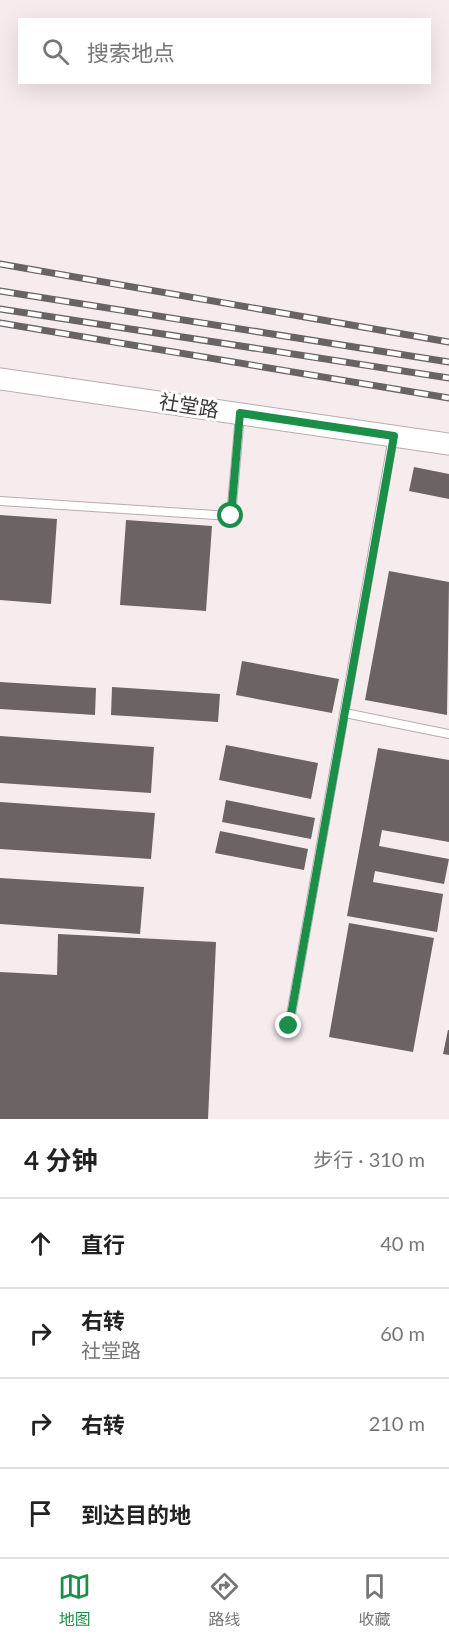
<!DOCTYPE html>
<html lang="zh">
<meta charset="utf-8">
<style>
:root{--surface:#fff;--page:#f2f2f2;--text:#222;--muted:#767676;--line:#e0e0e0;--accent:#1b8f4a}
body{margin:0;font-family:Lato,"Noto Sans SC",sans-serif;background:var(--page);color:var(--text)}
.stop{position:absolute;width:18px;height:18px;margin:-14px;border:4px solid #1b8f4a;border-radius:50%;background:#fff}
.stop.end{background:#1b8f4a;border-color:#fff;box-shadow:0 2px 6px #0008}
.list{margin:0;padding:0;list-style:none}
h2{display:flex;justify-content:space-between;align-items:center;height:78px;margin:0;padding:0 24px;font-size:26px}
h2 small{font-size:20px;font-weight:400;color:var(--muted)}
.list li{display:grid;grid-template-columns:39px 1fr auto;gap:18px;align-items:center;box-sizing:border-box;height:90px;padding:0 24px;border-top:2px solid var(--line)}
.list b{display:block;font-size:22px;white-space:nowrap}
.list p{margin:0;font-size:20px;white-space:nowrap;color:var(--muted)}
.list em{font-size:20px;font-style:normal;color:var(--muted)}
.icon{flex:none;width:33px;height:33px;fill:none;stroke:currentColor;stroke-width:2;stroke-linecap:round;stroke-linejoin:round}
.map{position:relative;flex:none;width:449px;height:1119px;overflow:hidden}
.search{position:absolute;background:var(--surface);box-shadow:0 6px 24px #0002;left:18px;right:18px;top:18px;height:66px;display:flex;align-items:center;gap:15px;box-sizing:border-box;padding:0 21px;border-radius:0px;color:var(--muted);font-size:22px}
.sheet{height:438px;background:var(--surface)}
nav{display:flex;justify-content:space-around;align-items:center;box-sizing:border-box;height:84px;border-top:2px solid var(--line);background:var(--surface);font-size:16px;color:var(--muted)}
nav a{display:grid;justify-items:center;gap:3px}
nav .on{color:var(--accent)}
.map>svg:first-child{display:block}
</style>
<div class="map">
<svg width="449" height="1119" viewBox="0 0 449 1119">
<rect width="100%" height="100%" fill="#f6ebed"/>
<path fill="#6c6365" d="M414,467L449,474V499L409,491Z
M0,515L57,519L51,604L0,600Z
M126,520L212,526L206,611L120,605Z
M389,571L449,582L447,715L365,700Z
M242,661L339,679L332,713L236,695Z
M0,682L96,688L95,715L0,709Z
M112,687L220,694L218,722L111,715Z
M0,736L154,747L151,793L0,783Z
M226,745L318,763L311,799L219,780Z
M378,748L449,760V842L382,830L379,846L449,859L444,884L375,871L373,882L443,894L437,932L347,916Z
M226,800L315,818L311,839L222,822Z
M0,802L155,813L151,859L0,849Z
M220,831L308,849L304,870L215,853Z
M0,878L144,887L140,934L0,924Z
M349,923L434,938L413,1052L329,1037Z
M58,934L216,942L208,1119H0V972L57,975Z
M448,1030H449V1055L443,1054Z"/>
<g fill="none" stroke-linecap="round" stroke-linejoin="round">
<g stroke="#b7acaf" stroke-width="10">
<path id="service" d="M0,501L231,516L240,415
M345,713L449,734
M289,1026L393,437"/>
</g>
<g stroke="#b7acaf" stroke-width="23">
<path id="secondary" d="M0,379L449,444"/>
</g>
<use href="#service" stroke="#fff" stroke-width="8"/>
<use href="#secondary" stroke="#fff" stroke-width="21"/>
<g stroke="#696365" stroke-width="7">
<path id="rail" d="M0,264L449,342
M0,291L449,362
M0,309L449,378
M0,323L449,398"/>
</g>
<use href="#rail" stroke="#fff" stroke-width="4.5" stroke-dasharray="14" stroke-linecap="butt"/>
</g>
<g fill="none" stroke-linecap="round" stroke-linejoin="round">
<path stroke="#1b8f4a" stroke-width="8" d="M231,516L240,413L394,436L289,1026"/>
</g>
<g text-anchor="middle" stroke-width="6" stroke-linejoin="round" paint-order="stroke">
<g font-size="20" fill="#3c3739" stroke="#fff">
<text transform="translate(189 406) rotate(9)" y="7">社堂路</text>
</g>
</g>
</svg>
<div class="stop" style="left:231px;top:516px"></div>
<div class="stop end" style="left:289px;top:1026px"></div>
<div class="search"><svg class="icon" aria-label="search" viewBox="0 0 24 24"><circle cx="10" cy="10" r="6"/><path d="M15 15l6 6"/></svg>搜索地点</div>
</div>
<section class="sheet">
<h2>4 分钟<small>步行 · 310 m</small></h2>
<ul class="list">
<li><svg class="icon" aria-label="ahead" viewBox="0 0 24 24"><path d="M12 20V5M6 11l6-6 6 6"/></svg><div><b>直行</b></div><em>40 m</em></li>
<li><svg class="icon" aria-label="right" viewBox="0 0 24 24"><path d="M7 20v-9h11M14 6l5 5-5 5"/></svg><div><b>右转</b><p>社堂路</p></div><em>60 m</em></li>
<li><svg class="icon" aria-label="right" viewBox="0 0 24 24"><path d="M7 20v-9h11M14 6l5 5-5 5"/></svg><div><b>右转</b></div><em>210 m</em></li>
<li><svg class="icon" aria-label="arrive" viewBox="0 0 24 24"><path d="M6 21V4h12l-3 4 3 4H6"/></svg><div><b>到达目的地</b></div></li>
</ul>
</section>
<nav>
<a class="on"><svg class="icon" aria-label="map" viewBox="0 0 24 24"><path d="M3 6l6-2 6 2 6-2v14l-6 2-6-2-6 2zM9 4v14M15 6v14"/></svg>地图</a>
<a><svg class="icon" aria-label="directions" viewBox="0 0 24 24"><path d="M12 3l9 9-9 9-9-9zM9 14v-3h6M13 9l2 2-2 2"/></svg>路线</a>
<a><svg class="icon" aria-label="saved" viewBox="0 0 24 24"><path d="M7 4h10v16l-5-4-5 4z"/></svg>收藏</a>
</nav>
